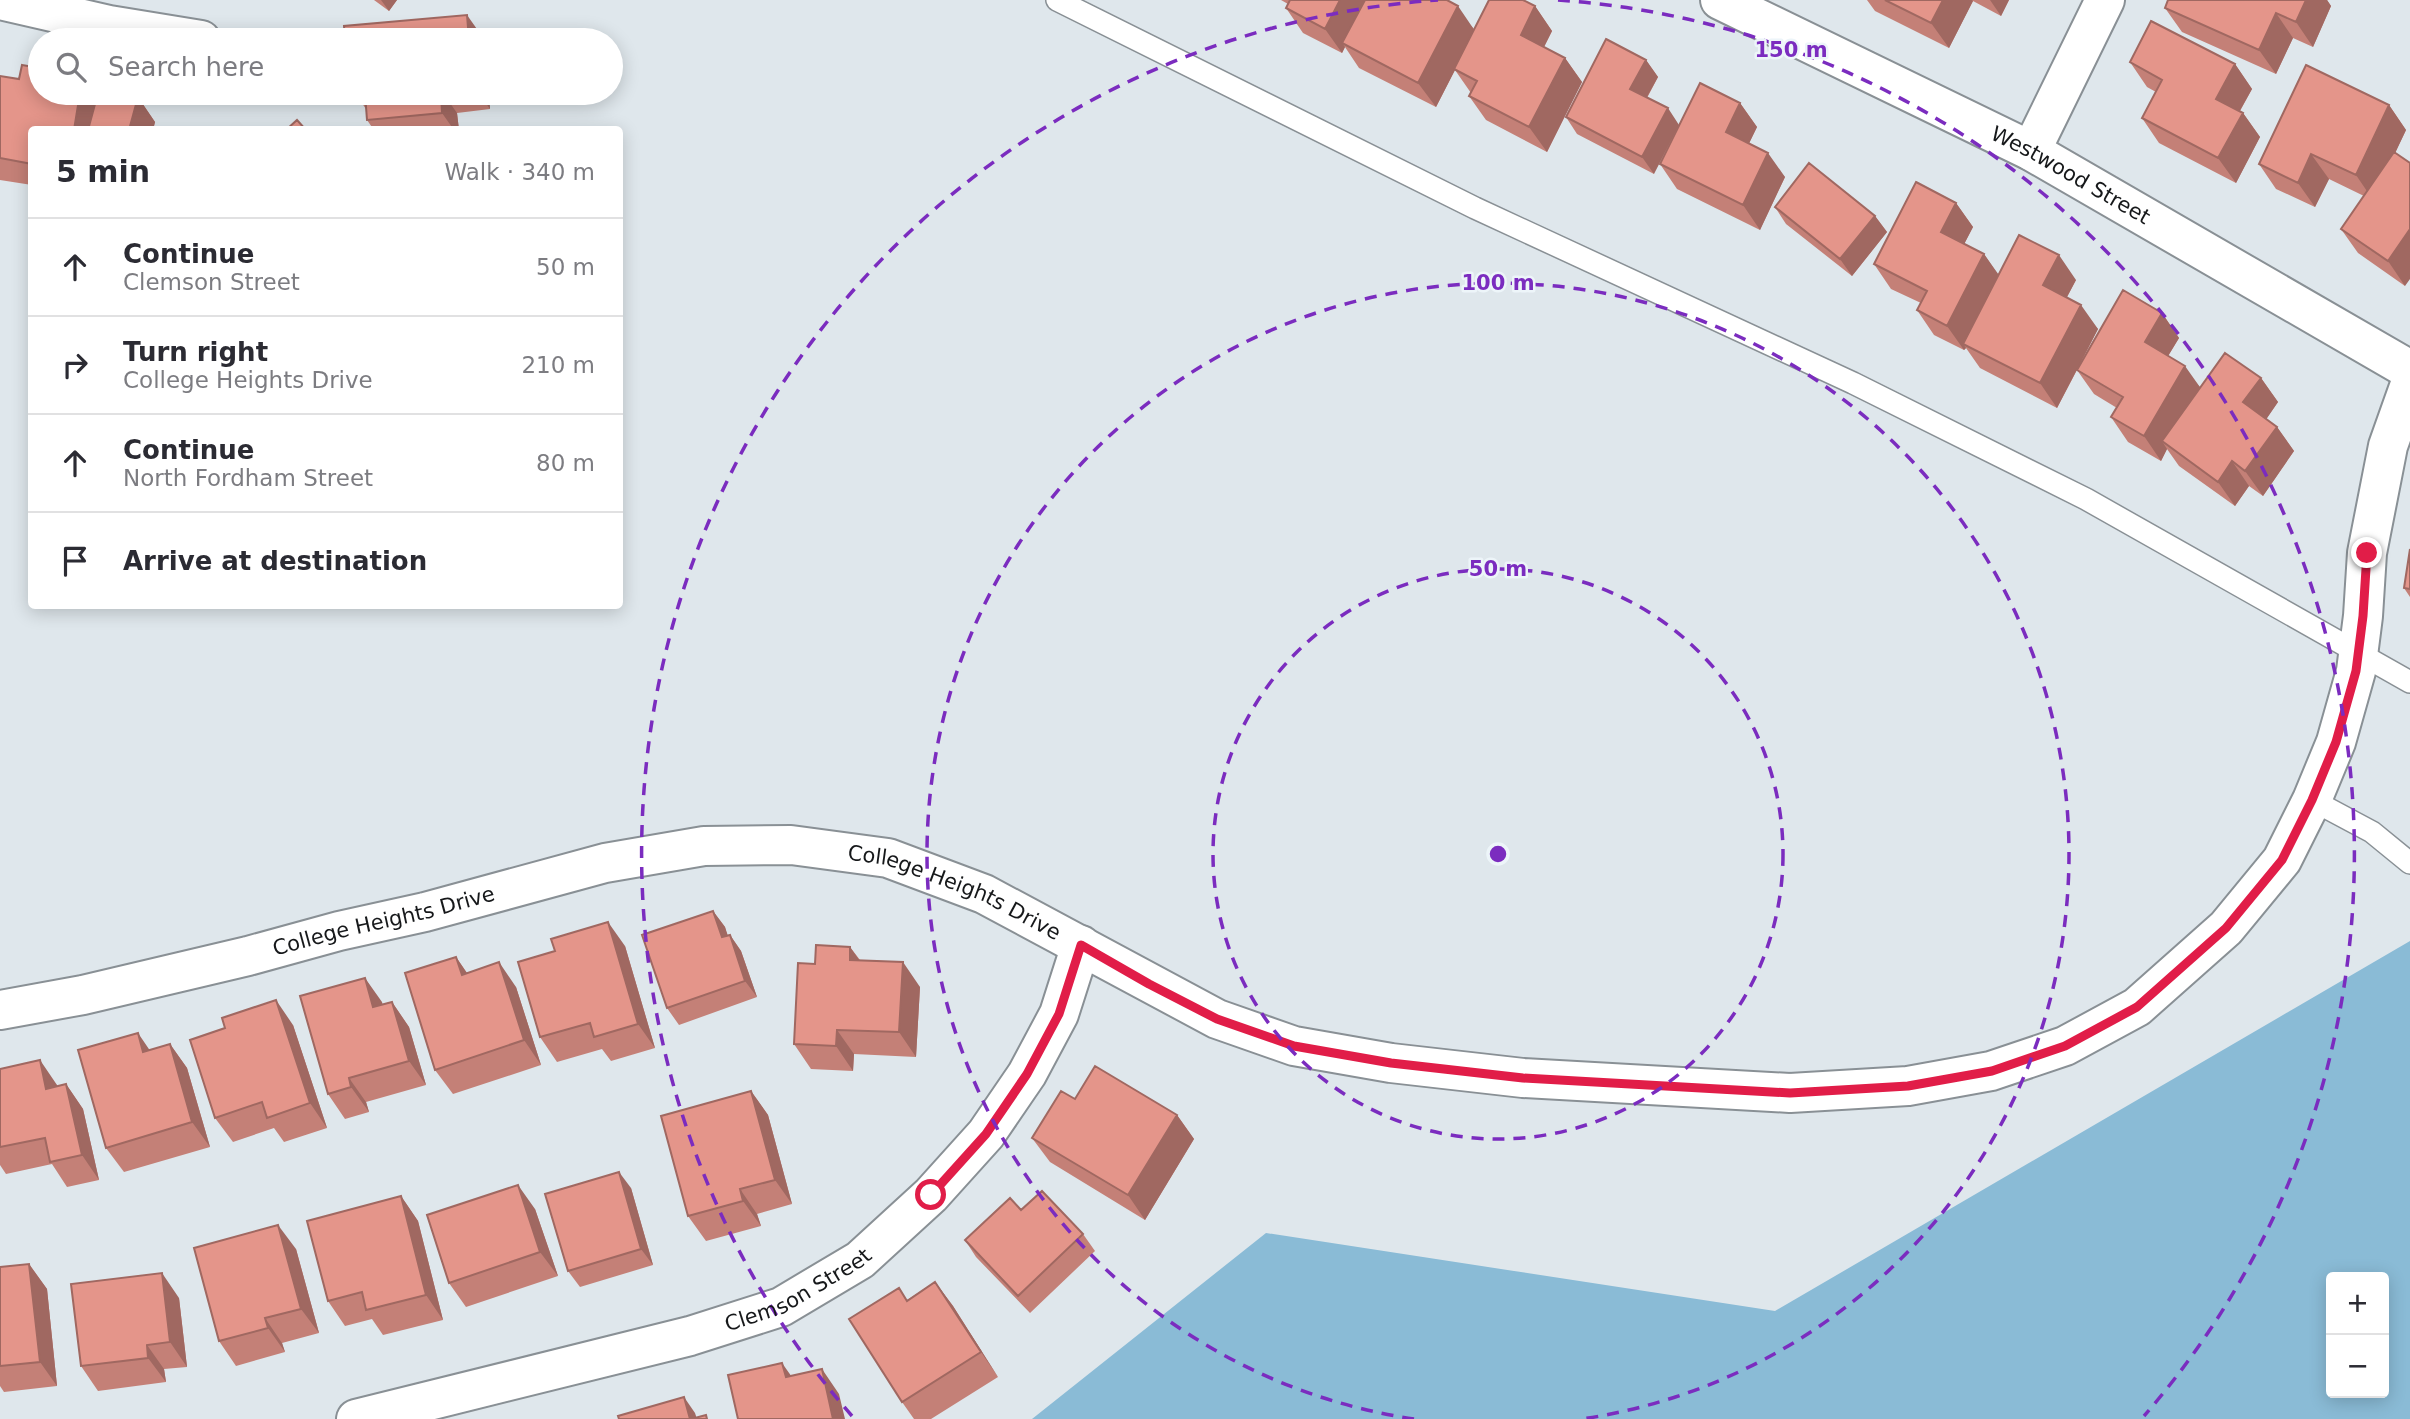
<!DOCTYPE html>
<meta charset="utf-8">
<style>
:root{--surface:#fff;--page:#f7f7f7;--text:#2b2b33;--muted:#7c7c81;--line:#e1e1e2}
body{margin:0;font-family:"DejaVu Sans",sans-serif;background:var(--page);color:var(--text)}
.controls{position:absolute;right:21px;bottom:21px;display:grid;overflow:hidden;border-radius:7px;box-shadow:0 4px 18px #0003}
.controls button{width:63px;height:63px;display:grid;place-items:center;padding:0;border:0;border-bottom:2px solid var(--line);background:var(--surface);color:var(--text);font:35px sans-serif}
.stop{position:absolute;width:21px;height:21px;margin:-16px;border:5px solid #e11d48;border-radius:50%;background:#fff}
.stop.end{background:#e11d48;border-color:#fff;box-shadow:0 2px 7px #0008}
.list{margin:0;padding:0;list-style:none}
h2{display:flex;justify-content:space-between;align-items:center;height:91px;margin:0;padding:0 28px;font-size:30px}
h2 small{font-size:23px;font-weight:400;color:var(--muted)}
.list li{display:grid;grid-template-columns:46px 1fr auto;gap:21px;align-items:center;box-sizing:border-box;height:98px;padding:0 28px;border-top:2px solid var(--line)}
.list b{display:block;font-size:26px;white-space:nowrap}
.list p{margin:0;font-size:23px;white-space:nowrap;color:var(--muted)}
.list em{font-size:23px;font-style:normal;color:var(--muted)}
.icon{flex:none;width:38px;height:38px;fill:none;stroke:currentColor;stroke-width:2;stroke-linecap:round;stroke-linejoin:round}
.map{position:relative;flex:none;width:2410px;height:1419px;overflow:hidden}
.search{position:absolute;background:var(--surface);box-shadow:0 4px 18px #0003;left:28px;top:28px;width:595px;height:77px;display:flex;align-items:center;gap:18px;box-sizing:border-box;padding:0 24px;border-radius:38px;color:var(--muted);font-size:26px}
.panel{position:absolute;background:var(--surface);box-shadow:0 4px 18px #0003;left:28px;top:126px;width:595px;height:483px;border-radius:7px}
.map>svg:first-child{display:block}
</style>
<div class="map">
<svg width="2410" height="1419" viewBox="0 0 2410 1419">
<rect width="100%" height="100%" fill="#dfe7ec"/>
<path fill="#8abbd6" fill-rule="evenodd" d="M2410,941V1419H1032L1266,1233L1775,1311ZM2331,1277H2384V1393H2331Z"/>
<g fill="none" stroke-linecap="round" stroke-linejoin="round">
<g stroke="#899095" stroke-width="24">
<path id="service" d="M1057,0L1475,208L1853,383L2086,499L2410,682
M2312,800L2372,832L2410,863"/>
</g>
<g stroke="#899095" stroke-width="42">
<g id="minor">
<path d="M0,0L109,25L201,40"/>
<path id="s1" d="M1720,0L2031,151L2410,370"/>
<path d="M2031,151L2105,0"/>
<path id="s2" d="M0,1010L83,995L248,956L339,931L425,912L605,863L704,846L791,845L888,858L984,894L1217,1019L1294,1046L1391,1063L1523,1078L1790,1093L1908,1086L1991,1071L2065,1046L2137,1007L2226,928L2282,860L2312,800L2336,742L2356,671L2363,616L2367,553L2388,446L2410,384"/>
<path id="s3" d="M356,1419L690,1336L781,1307L860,1260L931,1195L986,1134L1027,1074L1059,1014L1081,945"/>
</g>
</g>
<use href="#service" stroke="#fff" stroke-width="21"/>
<use href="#minor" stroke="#fff" stroke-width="38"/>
</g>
<path fill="#c48077" d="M374,0H397L389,11Z
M1281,0H1447L1474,29L1535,6L1552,31L1544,47L1565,58L1582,82L1547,152L1486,120L1469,96L1471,93L1455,70L1436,107L1359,68L1345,47L1342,53L1303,33L1286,8L1288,4Z
M1867,0H2009L2001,16L1973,1L1949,48L1875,11Z
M2168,0H2327L2331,6L2313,47L2293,38L2276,74L2182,32L2165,8Z
M1646,60L1658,77L1647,98L1654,174L1577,134L1566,117Z
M2130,62L2235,64L2252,89L2240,111L2243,113L2260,137L2236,183L2159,143L2142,118L2156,92L2147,87Z
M0,76L97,96L138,97L155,122L153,130H32V185L0,180Z
M355,93H489L490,109L457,113L459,130H374L367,120L366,109Z
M1740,103L1757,127L1749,143L1785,177L1760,230L1677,189L1660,164Z
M2389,105L2406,130L2395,153L2405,286L2358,253L2341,229L2364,196L2329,179L2315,207L2276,189L2259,164Z
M1956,203L1973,227L1964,244L1984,254L1998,275L2076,280L2067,297L2098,329L2079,366L2162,313L2179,338L2168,356L2200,387L2261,378L2278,402L2266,419L2277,427L2294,451L2263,496L2249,486L2235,506L2179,466L2167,449L2161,461L2128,442L2111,417L2117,408L2094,394L2077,370L2057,408L1980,368L1966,348L1964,350L1934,335L1917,310L1921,303L1891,289L1874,264Z
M1775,207L1875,216L1887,232L1852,276L1786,224Z
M2410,549V597L2404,588Z
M713,911L725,927L727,935H730L741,951L757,997L679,1025L667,1008Z
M625,946L655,1048L611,1061L602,1049L557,1062L540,1037L555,951Z
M850,947L860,960L920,987L916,1057L854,1054L853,1071L811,1069L794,1044L815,964Z
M456,957L467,973L516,987L541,1065L453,1094L435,1070Z
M365,978L382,1005L392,1002L409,1027L426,1085L366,1102L369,1112L345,1119L328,1094Z
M293,1025L327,1128L284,1142L274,1128L233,1142L215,1118L225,1028Z
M170,1044L187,1068L210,1147L124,1172L106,1148L150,1050Z
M0,1069L57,1085V1086L66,1084L83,1109L99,1180L67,1187L52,1164L6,1174L0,1165Z
M751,1091L768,1115L792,1204L757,1214L761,1226L706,1241L688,1216Z
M1075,1099L1177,1115L1194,1139L1145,1220L1050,1162L1032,1138Z
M631,1188L653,1265L580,1287L568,1271Z
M401,1196L418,1221L443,1320L383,1335L372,1319L345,1326L328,1301Z
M535,1209L558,1276L466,1307L449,1283Z
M1021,1210L1083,1234L1095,1251L1030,1313L976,1257L965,1240Z
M296,1249L319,1333L282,1343L285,1352L236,1366L219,1341Z
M29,1264L47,1289L57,1386L4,1392L0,1386V1267Z
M935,1282L953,1306L998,1377L931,1419H914L902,1402L907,1300Z
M179,1298L187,1367L164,1369L166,1382L98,1391L81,1366Z"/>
<path fill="#a06861" d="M381,0H397L389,11Z
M1340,0H1370L1342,43L1345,47L1342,53L1325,29Z
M1943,0H1972L1973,1L1949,48L1931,23Z
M1990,0H2009L2001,16Z
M2306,0H2327L2331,6L2313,47L2296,22Z
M1458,6L1475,31L1436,107L1418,83Z
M1535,6L1552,31L1538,59L1521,35Z
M2276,13L2293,38L2276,74L2259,50Z
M467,15L484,39V40H469Z
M1565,58L1582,82L1547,152L1529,127Z
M1646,60L1658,77L1642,106L1630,89Z
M2235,64L2252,89L2233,123L2216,99Z
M80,93H95L100,100L95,130H74Z
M441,93H443L457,113L459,130H454L442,113Z
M479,93H489L490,109Z
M138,97L155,122L153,130H129Z
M1740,103L1757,127L1743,156L1726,132Z
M2389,105L2406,130L2373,200L2356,175Z
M1668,108L1679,125L1654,174L1642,157Z
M2243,113L2260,137L2236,183L2218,158Z
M1768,153L1785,177L1760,230L1743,205Z
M2311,154L2329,179L2315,207L2298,183Z
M1956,203L1973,227L1958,256L1941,232Z
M1875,216L1887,232L1852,276L1840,259Z
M2410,229V279L2405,286L2388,261Z
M1984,254L2001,278L1963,344L1966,348L1964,350L1947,326Z
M2059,255L2076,280L2060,310L2043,285Z
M2081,305L2098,329L2057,408L2040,383Z
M2162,313L2179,338L2162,366L2145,342Z
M2185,366L2202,390L2162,441L2167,449L2161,461L2144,436Z
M2261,378L2278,402L2261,427L2243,402Z
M2277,427L2294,451L2263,496L2245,471Z
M2232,461L2249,486L2235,506L2218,482Z
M713,911L725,927L734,954L722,937Z
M608,922L625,946L655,1048L638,1024Z
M730,935L741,951L757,997L745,981Z
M850,947L867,971L850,960Z
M456,957L473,982L462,975Z
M499,962L516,987L541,1065L524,1040Z
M903,962L920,987L916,1057L899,1032Z
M365,978L382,1002L390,1032L373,1007Z
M276,1000L293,1025L327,1128L310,1103Z
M392,1002L409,1027L426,1085L409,1061Z
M837,1030L854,1054L853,1071L836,1046Z
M138,1033L155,1058L143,1052Z
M170,1044L187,1068L210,1147L192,1122Z
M40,1060L57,1085L63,1113L46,1089Z
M349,1078L366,1102L369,1112L351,1087Z
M66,1084L83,1109L99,1180L82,1155Z
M751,1091L768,1115L792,1204L775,1180Z
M1177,1115L1194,1139L1145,1220L1128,1195Z
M619,1172L631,1188L653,1265L641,1249Z
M518,1185L535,1209L558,1276L540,1252Z
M740,1189L757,1214L761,1226L743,1201Z
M401,1196L418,1221L443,1320L426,1295Z
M278,1225L296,1249L319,1333L301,1309Z
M29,1264L47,1289L57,1386L40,1362Z
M162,1273L179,1298L187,1367L170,1342Z
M935,1282L953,1306L998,1377L981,1352Z
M265,1318L282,1343L285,1352L268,1328Z
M147,1345L164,1369L166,1382L148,1358Z
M782,1363L799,1387L786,1377Z
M822,1369L839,1394L845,1419H833Z
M684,1397L695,1413L697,1419H690Z"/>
<path fill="#e4958a" stroke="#a06861" stroke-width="2" d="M1290,0H1340L1325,29L1286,8Z
M1365,0H1447L1458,6L1418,83L1342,43Z
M1489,0H1523L1535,6L1521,35L1565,58L1529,127L1469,96L1477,81L1454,69Z
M1885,0H1943L1931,23Z
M2168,0H2306L2296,22L2276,13L2259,50L2165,8Z
M467,15L469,40H345L344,26Z
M2151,21L2235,64L2216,99L2243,113L2218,158L2142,118L2162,80L2130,62Z
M1606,39L1646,60L1630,89L1668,108L1642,157L1566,117Z
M22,65L40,68V93H80L74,130H32V164L0,158V76L19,79Z
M2306,65L2389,105L2356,175L2311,154L2298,183L2259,164Z
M1700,83L1740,103L1726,132L1768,153L1743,205L1660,164Z
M98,93H120L138,97L129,130H88Z
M365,93H441L442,113L367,120Z
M297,120L306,130H286Z
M2394,152L2410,163V229L2388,261L2341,229Z
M1809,163L1875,216L1840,259L1775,207Z
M1916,182L1956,203L1941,232L1984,254L1947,326L1917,310L1927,291L1874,264Z
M2019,235L2059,255L2043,285L2081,305L2040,383L1963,344Z
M2123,290L2162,313L2145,342L2185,366L2144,436L2111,417L2123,397L2077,370Z
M2225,353L2261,378L2243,402L2277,427L2245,471L2232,461L2218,482L2162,441Z
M2410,549V589L2404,588Z
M713,911L722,937L730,935L745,981L667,1008L642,935Z
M608,922L638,1024L594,1037L590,1023L540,1037L518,962L555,951L551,939Z
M816,945L850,947V960L903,962L899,1032L837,1030L836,1046L794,1044L798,963L815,964Z
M456,957L462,975L499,962L524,1040L435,1070L405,973Z
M365,978L373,1007L392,1002L409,1061L349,1078L351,1087L328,1094L300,996Z
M276,1000L310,1103L267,1118L262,1102L215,1118L190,1040L225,1028L222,1018Z
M138,1033L143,1052L170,1044L192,1122L106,1148L78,1050Z
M40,1060L46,1089L66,1084L82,1155L50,1162L45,1138L0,1147V1069Z
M1095,1066L1177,1115L1128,1195L1032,1138L1061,1091L1075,1099Z
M751,1091L775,1180L740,1189L743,1201L688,1216L661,1116Z
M619,1172L641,1249L568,1271L545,1194Z
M518,1185L540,1252L449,1283L427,1215Z
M1042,1191L1083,1234L1018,1296L965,1240L1010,1198L1021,1210Z
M401,1196L426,1295L366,1310L362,1292L328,1301L307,1221Z
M278,1225L301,1309L265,1318L268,1328L219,1341L194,1248Z
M29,1264L40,1362L0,1366V1267Z
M162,1273L170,1342L147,1345L148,1358L81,1366L71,1284Z
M935,1282L981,1352L902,1402L849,1319L899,1288L907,1301Z
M782,1363L786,1377L822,1369L833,1419H738L728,1375Z
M684,1397L690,1419H619L618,1416Z
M706,1415L707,1419H691Z"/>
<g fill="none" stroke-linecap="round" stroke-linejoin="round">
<path stroke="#e11d48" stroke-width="9" d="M931,1195L986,1134L1027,1074L1059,1014L1081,945L1149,984L1217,1019L1294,1046L1391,1063L1523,1078L1790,1093L1908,1086L1992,1071L2065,1046L2137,1007L2226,928L2282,860L2312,800L2336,742L2356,671L2363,616L2367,553"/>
</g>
<g fill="none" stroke="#7b2cbf" stroke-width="3.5" stroke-dasharray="12 9">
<circle cx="1498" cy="854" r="285"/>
<path d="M1414 1419A571 571 0 1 1 1582 1419"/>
<path d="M852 1416A856 856 0 0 1 1438 0M1558 0A856 856 0 0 1 2144 1416"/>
</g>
<g text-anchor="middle" stroke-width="5" stroke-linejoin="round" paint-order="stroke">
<g font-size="21" fill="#16181a" stroke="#edf5f9">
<text dy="7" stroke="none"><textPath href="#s1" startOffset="392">Westwood Street</textPath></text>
<text dy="7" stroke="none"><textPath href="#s2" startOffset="982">College Heights Drive</textPath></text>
<text dy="7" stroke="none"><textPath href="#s2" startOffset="394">College Heights Drive</textPath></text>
<text dy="7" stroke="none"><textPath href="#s3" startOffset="462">Clemson Street</textPath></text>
</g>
</g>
<circle cx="1498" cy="854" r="10" fill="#7b2cbf" stroke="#edf5f9" stroke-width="3.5"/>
<g font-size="21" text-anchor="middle" font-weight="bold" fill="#7b2cbf" stroke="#edf5f9" stroke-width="5" stroke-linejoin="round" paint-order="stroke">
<text x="1791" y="57">150 m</text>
<text x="1498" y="290">100 m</text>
<text x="1498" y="576">50 m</text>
</g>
</svg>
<div class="controls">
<button>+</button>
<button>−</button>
</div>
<div class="stop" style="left:931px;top:1195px"></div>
<div class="stop end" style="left:2367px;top:553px"></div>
<div class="search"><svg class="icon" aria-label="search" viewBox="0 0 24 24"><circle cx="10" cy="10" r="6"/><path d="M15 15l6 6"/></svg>Search here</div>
<section class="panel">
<h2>5 min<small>Walk · 340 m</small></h2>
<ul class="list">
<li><svg class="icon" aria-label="ahead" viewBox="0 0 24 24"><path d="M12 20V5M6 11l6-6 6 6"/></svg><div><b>Continue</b><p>Clemson Street</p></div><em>50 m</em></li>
<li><svg class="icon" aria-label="right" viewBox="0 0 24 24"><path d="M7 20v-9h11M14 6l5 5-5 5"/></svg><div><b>Turn right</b><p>College Heights Drive</p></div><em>210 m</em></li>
<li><svg class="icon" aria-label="ahead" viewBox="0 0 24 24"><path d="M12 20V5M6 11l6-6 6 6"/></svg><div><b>Continue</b><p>North Fordham Street</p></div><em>80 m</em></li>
<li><svg class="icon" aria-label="arrive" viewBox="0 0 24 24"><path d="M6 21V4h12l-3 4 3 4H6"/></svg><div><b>Arrive at destination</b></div></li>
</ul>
</section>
</div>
